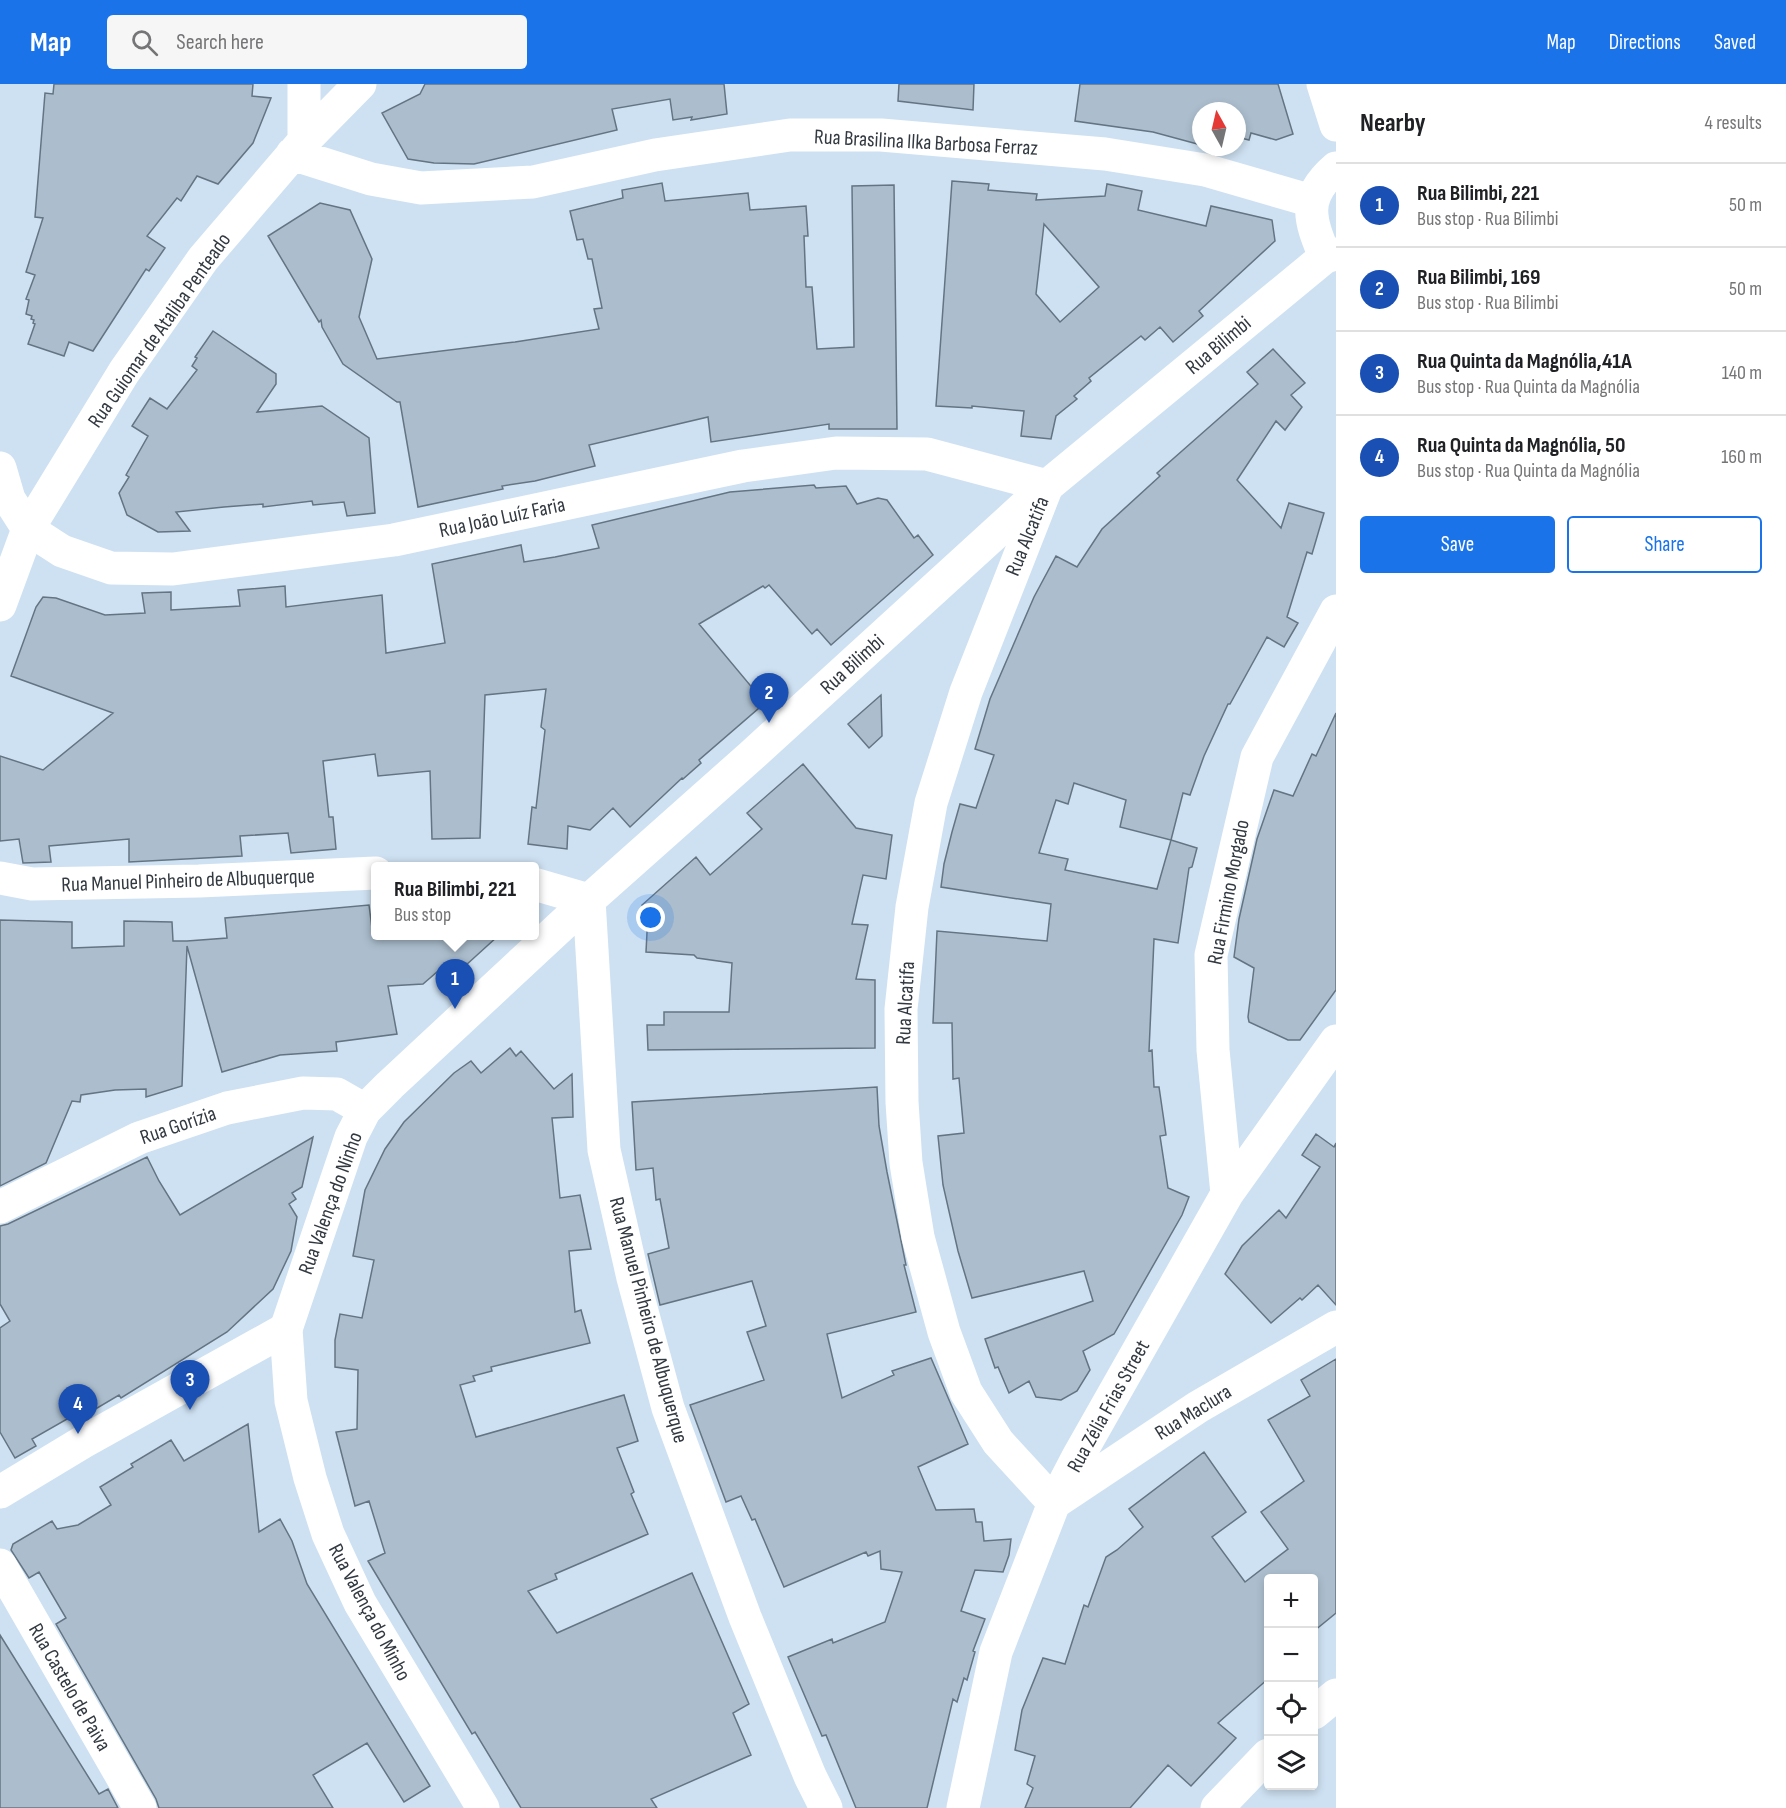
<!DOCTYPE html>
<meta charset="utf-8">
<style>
:root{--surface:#fff;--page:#f6f6f6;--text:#202124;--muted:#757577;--line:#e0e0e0;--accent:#1a73e8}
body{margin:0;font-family:"Sofia Sans Condensed",sans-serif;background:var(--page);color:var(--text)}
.controls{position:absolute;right:18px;bottom:18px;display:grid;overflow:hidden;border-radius:6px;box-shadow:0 3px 9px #0003}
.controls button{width:54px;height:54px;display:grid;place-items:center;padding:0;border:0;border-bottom:2px solid var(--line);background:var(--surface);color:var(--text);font:30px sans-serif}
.compass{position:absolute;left:1192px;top:18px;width:54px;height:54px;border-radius:50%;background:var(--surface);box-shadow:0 3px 9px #0003;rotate:352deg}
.you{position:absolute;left:651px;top:834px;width:21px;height:21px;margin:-15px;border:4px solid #fff;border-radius:50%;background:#1a73e8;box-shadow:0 0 0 9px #1a73e833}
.badge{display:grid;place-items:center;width:39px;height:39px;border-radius:50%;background:var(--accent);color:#fff;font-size:20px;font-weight:700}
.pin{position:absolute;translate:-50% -50px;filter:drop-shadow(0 2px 3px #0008)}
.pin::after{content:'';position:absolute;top:32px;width:21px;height:18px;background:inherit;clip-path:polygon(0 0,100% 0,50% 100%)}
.popup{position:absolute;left:371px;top:778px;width:168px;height:78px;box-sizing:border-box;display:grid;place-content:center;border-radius:6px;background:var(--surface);filter:drop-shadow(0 2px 4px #0005);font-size:20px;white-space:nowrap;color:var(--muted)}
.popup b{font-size:22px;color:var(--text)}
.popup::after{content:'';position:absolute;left:50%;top:100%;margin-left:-12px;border:12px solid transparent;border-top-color:var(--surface)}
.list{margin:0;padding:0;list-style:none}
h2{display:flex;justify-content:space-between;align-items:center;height:78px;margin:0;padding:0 24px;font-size:26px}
h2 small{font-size:20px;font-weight:400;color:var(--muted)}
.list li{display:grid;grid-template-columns:39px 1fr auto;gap:18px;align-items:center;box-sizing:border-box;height:84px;padding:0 24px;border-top:2px solid var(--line)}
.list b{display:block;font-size:22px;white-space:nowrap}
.list p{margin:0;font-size:20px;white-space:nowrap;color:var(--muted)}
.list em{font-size:20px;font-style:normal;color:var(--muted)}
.actions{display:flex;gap:12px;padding:18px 24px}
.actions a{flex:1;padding:14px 0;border:2px solid var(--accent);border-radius:6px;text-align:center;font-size:21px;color:var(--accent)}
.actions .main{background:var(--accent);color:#fff}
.icon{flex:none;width:33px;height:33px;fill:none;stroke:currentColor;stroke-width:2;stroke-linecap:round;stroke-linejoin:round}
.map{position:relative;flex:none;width:1336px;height:1724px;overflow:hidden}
header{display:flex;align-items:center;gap:36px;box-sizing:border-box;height:84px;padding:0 30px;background:var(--accent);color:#fff}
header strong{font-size:28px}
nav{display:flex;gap:33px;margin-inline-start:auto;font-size:21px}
.search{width:420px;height:54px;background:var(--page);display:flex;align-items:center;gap:15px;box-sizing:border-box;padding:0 21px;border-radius:6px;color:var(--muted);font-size:22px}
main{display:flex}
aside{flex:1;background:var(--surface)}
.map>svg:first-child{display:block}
</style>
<header>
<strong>Map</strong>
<div class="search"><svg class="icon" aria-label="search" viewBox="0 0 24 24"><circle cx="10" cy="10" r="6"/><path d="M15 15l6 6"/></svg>Search here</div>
<nav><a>Map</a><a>Directions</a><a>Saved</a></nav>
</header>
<main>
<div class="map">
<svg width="1336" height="1724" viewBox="0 0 1336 1724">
<rect width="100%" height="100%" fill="#cee1f2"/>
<path fill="#acbece" stroke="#647483" stroke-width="1.5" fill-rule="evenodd" d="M54,0H253L252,12L271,14L253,59L218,100L197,92L181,117L177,114L147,152L165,164L149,187L146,185L93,267L69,258L64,272L28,260L35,240L33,239L34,236L31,235L32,232L26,230L29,216L26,215L35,191L26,188L43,134L35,133L45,9L53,10Z
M425,0H724L727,30L691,36L692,33L673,36L670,15L612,25L617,46L474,80L434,79L408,75L382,29L420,10Z
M899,0H974L973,26L898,17Z
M1080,0H1278L1293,50L1276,56L1251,49L1249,56L1237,53V27H1201V61L1153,48L1075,37Z
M952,97L989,100L988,106L1037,110L1036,116L1105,112L1107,100L1142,107L1138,126L1206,142L1211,122L1272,136L1275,157L1199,227L1203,232L1173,258L1160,243L1145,256L1141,252L1089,294L1091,297L1074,312L1077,315L1056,332L1051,355L1021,352L1024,327L972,322V324L936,322ZM1044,140L1099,203L1060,238L1036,210Z
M662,99L665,117L748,109L750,126L806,122L808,152H804L806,203H812L817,265L854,263L852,102L894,101L897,345H829V340L711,358L708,333L589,361L595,382L535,397L502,402L503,405L418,423L400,318H397L343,280L322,243L321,236L319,238L268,152L320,119L350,126L372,175L359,233L377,275L515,258L599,245L594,225L602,224L592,175H588L583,155L577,156L570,127L623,114L622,106Z
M213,247L276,290V300L257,328L322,322L369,354L375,429L347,432L344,418L313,421L312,417L263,423V420L224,423L176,428L190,447L158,448L127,431L119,409L129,393L126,391L148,352L132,342L150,314L167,325L197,286L192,282L197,274L195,273Z
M1273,265L1305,299L1291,311L1302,323L1285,346L1276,337L1237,396L1281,444L1289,419L1324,429L1312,470L1307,468L1287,533L1298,539L1284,563L1267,553L1230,620H1228L1204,672L1190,711L1183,709L1171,756L1197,764L1192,783L1189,784L1178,859L1154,855L1149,967L1152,966L1154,1003H1159L1166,1051L1160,1052L1168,1104L1189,1113L1182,1131L1114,1250L1083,1267L1090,1286L1077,1307L1061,1316L1036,1313L1029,1297L1009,1309L998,1283L995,1284L985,1255L1093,1217L1084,1187L972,1214L958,1167L943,1101L938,1052L964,1049L959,994L953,995L952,939H933L937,847L1047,857L1051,820L941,803L944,780L952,748L960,720L976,724L994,671L975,665L990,615L1034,513L1056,472L1077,483L1102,445L1160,392L1157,389L1258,300L1247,288ZM1074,699L1126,716L1120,743L1171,756L1157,805L1065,786L1068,775L1039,769L1056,716L1068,720Z
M814,401L816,404L846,402L857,420L878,414L887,416L914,454L918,451L933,471L831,561L817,545L812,550L769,501L765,504L763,502L699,540L765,619L699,676L701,679L683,695L682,694L630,743L613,724L590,746L568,742L567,765L528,760L532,723L536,724L545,646L541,643L546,605L485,611L480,754L432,755L430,687L378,692L375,670L323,677L329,733H333L336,765L291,769L288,749L240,752L242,772L129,778V755L49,762L51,778L23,779L19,755L0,757V672L43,686L113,629L11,592L36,523L43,513L56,514L105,531L145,529L142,509L171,508V526L240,522L238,506L285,502L286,523L382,511L386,569L445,559L432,480L521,461L524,478L555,473L599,464L592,441L730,408Z
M881,611L882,652L869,664L848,640Z
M1336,629V906L1300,956H1288L1249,938L1248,933L1254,884L1234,873L1239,835L1257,755L1274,706L1293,712L1312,670L1316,672Z
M803,680L856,744L892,751L886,795L863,791L852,840L868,841L856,895L875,896V964L648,966L647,941H664V928H729L732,879L697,874L694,871L646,868L648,829L642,821L696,773L710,791L762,745L747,729Z
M369,821L373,852H498L454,892L445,881L423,900L388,902L397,950L336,958L337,967L280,971L222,988L187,862L182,1002L146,1013V1005L115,1006L81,1011L80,1018L72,1017L46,1079L0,1102V836L72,838V864L124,862V837L172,838L173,857H187L227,854L225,834Z
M510,964L516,972L521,967L554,1005L572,990L573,1033L552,1034L560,1114L580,1111L591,1165L569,1167L575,1228L581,1226L590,1259L491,1283L492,1287L473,1292L475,1297L460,1301L476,1353L624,1311L638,1357L617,1364L634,1408L631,1410L648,1450L555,1490L557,1495L528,1507L557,1549L692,1489L749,1620L733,1629L751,1671L651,1715L657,1724H521L475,1648L472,1650L368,1477L385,1469L369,1417L355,1422L336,1348L357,1345L358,1286L335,1283V1256L340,1230L362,1234L374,1176L353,1172L365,1106L385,1065L404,1038L454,989L471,977L481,989Z
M877,1003L879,1042L887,1088L906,1181H904L916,1228L827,1250L842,1314L894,1291L892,1287L931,1274L968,1360L918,1383L936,1426L974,1425L976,1438H982L984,1457L1011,1455L1009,1471L1003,1488L975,1486L961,1527L985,1535L973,1567L975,1568L967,1596L964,1594L957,1618L953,1615L927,1724H856L826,1651L822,1652L788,1573L832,1555L833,1559L885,1538L902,1488L881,1485L880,1467L868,1472L866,1468L784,1503L755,1435L752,1436L741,1412L726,1418L690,1321L764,1296L747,1248L766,1242L752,1197L660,1221L648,1170L669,1164L660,1115L656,1116L653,1084L636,1086L632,1018Z
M1316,1050L1334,1063L1336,1059V1221L1318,1201L1302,1216L1300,1214L1271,1239L1225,1190L1242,1162L1279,1126L1286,1134L1320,1083L1302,1071Z
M313,1053L302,1103L292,1109L296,1115L289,1120L297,1133L291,1167L273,1205L227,1248L121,1314L119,1311L77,1336L74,1331L32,1355L36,1362L15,1374L0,1348V1244L10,1237L0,1220V1142L8,1140L147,1073L159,1097L180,1131Z
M1336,1275V1529L1314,1547V1494H1269V1594L1218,1639L1236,1654L1191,1702L1168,1681L1130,1724H1025L1033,1704L1027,1700L1035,1672L1015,1666L1022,1626L1043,1574L1065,1580L1084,1521L1088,1523L1106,1473L1117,1466L1143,1443L1129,1425L1204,1368L1246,1428L1212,1453L1245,1498L1288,1465L1261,1428L1304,1397L1268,1336L1310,1312L1301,1296Z
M248,1340L259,1448L280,1435L292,1457L307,1500L430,1702L404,1718L367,1659L313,1691L333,1724H159L156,1715L56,1540L66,1534L39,1488L29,1494L11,1466L13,1460L52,1437L57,1445L78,1441L111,1421L100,1403L133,1383L131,1380L171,1356L184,1377Z
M0,1551L99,1710L108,1705L118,1724H0Z"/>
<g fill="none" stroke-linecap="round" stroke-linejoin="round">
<path stroke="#fff" stroke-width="33" d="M304,0V57
M292,70L371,95L421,104L533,98L655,71L790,51H881L1105,70L1205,86L1312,117
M0,384L9,415L28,445L62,467L111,484L173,485L394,456L743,382L836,369L927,370L1047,402L966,608L931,719L912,823L901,925L902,1018L906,1079L918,1153L944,1248L966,1308L998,1358L1054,1419L1198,1323L1336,1243
M0,521L28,445L124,288L203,175L304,57L360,0
M0,794L32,800L199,797L376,789
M534,800L589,816L604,1066L633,1194L668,1324L745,1533L810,1692L826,1724
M1227,1110L1213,966L1211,871L1257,673L1336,527
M0,1123L139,1054L227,1024L303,1009L337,1010L365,1026
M0,1408L83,1358L286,1245L291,1317L310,1394L328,1450L360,1519L483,1724
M0,1481L140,1724
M1314,1629L1336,1611
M963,1724L996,1568L1054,1419L1078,1373L1227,1110L1336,957
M1217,1724L1268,1671"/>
<path stroke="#fff" stroke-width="33" d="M1323,0L1336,41
M1325,173C1310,136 1301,114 1336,84
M286,1245L351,1053L365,1026L390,1001L589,816L751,672L1047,402L1325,173L1336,170"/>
</g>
<g text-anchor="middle" stroke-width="4.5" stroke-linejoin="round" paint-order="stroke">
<g font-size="21" fill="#323940" stroke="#fff">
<text transform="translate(926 58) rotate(3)" y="7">Rua Brasilina Ilka Barbosa Ferraz</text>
<text transform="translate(159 246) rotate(-55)" y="7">Rua Guiomar de Ataliba Penteado</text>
<text transform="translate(1218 261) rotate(-40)" y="7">Rua Bilimbi</text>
<text transform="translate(502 433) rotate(-12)" y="7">Rua João Luíz Faria</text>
<text transform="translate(1027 452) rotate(-68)" y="7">Rua Alcatifa</text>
<text transform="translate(852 580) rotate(-42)" y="7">Rua Bilimbi</text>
<text transform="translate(188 796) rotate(-2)" y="7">Rua Manuel Pinheiro de Albuquerque</text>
<text transform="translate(1228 808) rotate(-79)" y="7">Rua Firmino Morgado</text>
<text transform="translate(905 919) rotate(-87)" y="7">Rua Alcatifa</text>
<text transform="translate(178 1041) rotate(-19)" y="7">Rua Gorízia</text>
<text transform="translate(330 1119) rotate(-70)" y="7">Rua Valença do Ninho</text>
<text transform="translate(649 1236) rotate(75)" y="7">Rua Manuel Pinheiro de Albuquerque</text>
<text transform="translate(1108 1322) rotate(-61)" y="7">Rua Zélia Frias Street</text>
<text transform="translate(1193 1328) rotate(-32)" y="7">Rua Maclura</text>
<text transform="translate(370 1528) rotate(62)" y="7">Rua Valença do Minho</text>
<text transform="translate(70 1603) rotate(60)" y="7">Rua Castelo de Paiva</text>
</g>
</g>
</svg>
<div class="controls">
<button>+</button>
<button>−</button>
<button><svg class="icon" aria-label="locate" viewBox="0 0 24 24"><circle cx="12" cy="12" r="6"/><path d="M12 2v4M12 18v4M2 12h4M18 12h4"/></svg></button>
<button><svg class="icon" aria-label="layers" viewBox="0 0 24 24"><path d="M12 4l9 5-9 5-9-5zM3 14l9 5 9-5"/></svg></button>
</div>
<svg class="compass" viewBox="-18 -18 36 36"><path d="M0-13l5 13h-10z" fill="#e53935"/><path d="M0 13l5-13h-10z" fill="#757577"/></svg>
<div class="you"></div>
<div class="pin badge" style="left:455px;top:925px;background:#1a4fb4">1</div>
<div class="popup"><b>Rua Bilimbi, 221</b>Bus stop</div>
<div class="pin badge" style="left:769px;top:639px;background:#1a4fb4">2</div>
<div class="pin badge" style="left:190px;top:1326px;background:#1a4fb4">3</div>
<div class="pin badge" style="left:78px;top:1350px;background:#1a4fb4">4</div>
</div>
<aside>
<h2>Nearby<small>4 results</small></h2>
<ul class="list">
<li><span class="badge" style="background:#1a4fb4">1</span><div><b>Rua Bilimbi, 221</b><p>Bus stop · Rua Bilimbi</p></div><em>50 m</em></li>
<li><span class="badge" style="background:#1a4fb4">2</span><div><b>Rua Bilimbi, 169</b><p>Bus stop · Rua Bilimbi</p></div><em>50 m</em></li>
<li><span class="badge" style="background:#1a4fb4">3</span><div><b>Rua Quinta da Magnólia,41A</b><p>Bus stop · Rua Quinta da Magnólia</p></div><em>140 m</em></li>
<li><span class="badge" style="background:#1a4fb4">4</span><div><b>Rua Quinta da Magnólia, 50</b><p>Bus stop · Rua Quinta da Magnólia</p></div><em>160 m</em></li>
</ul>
<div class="actions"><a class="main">Save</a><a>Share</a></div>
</aside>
</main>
